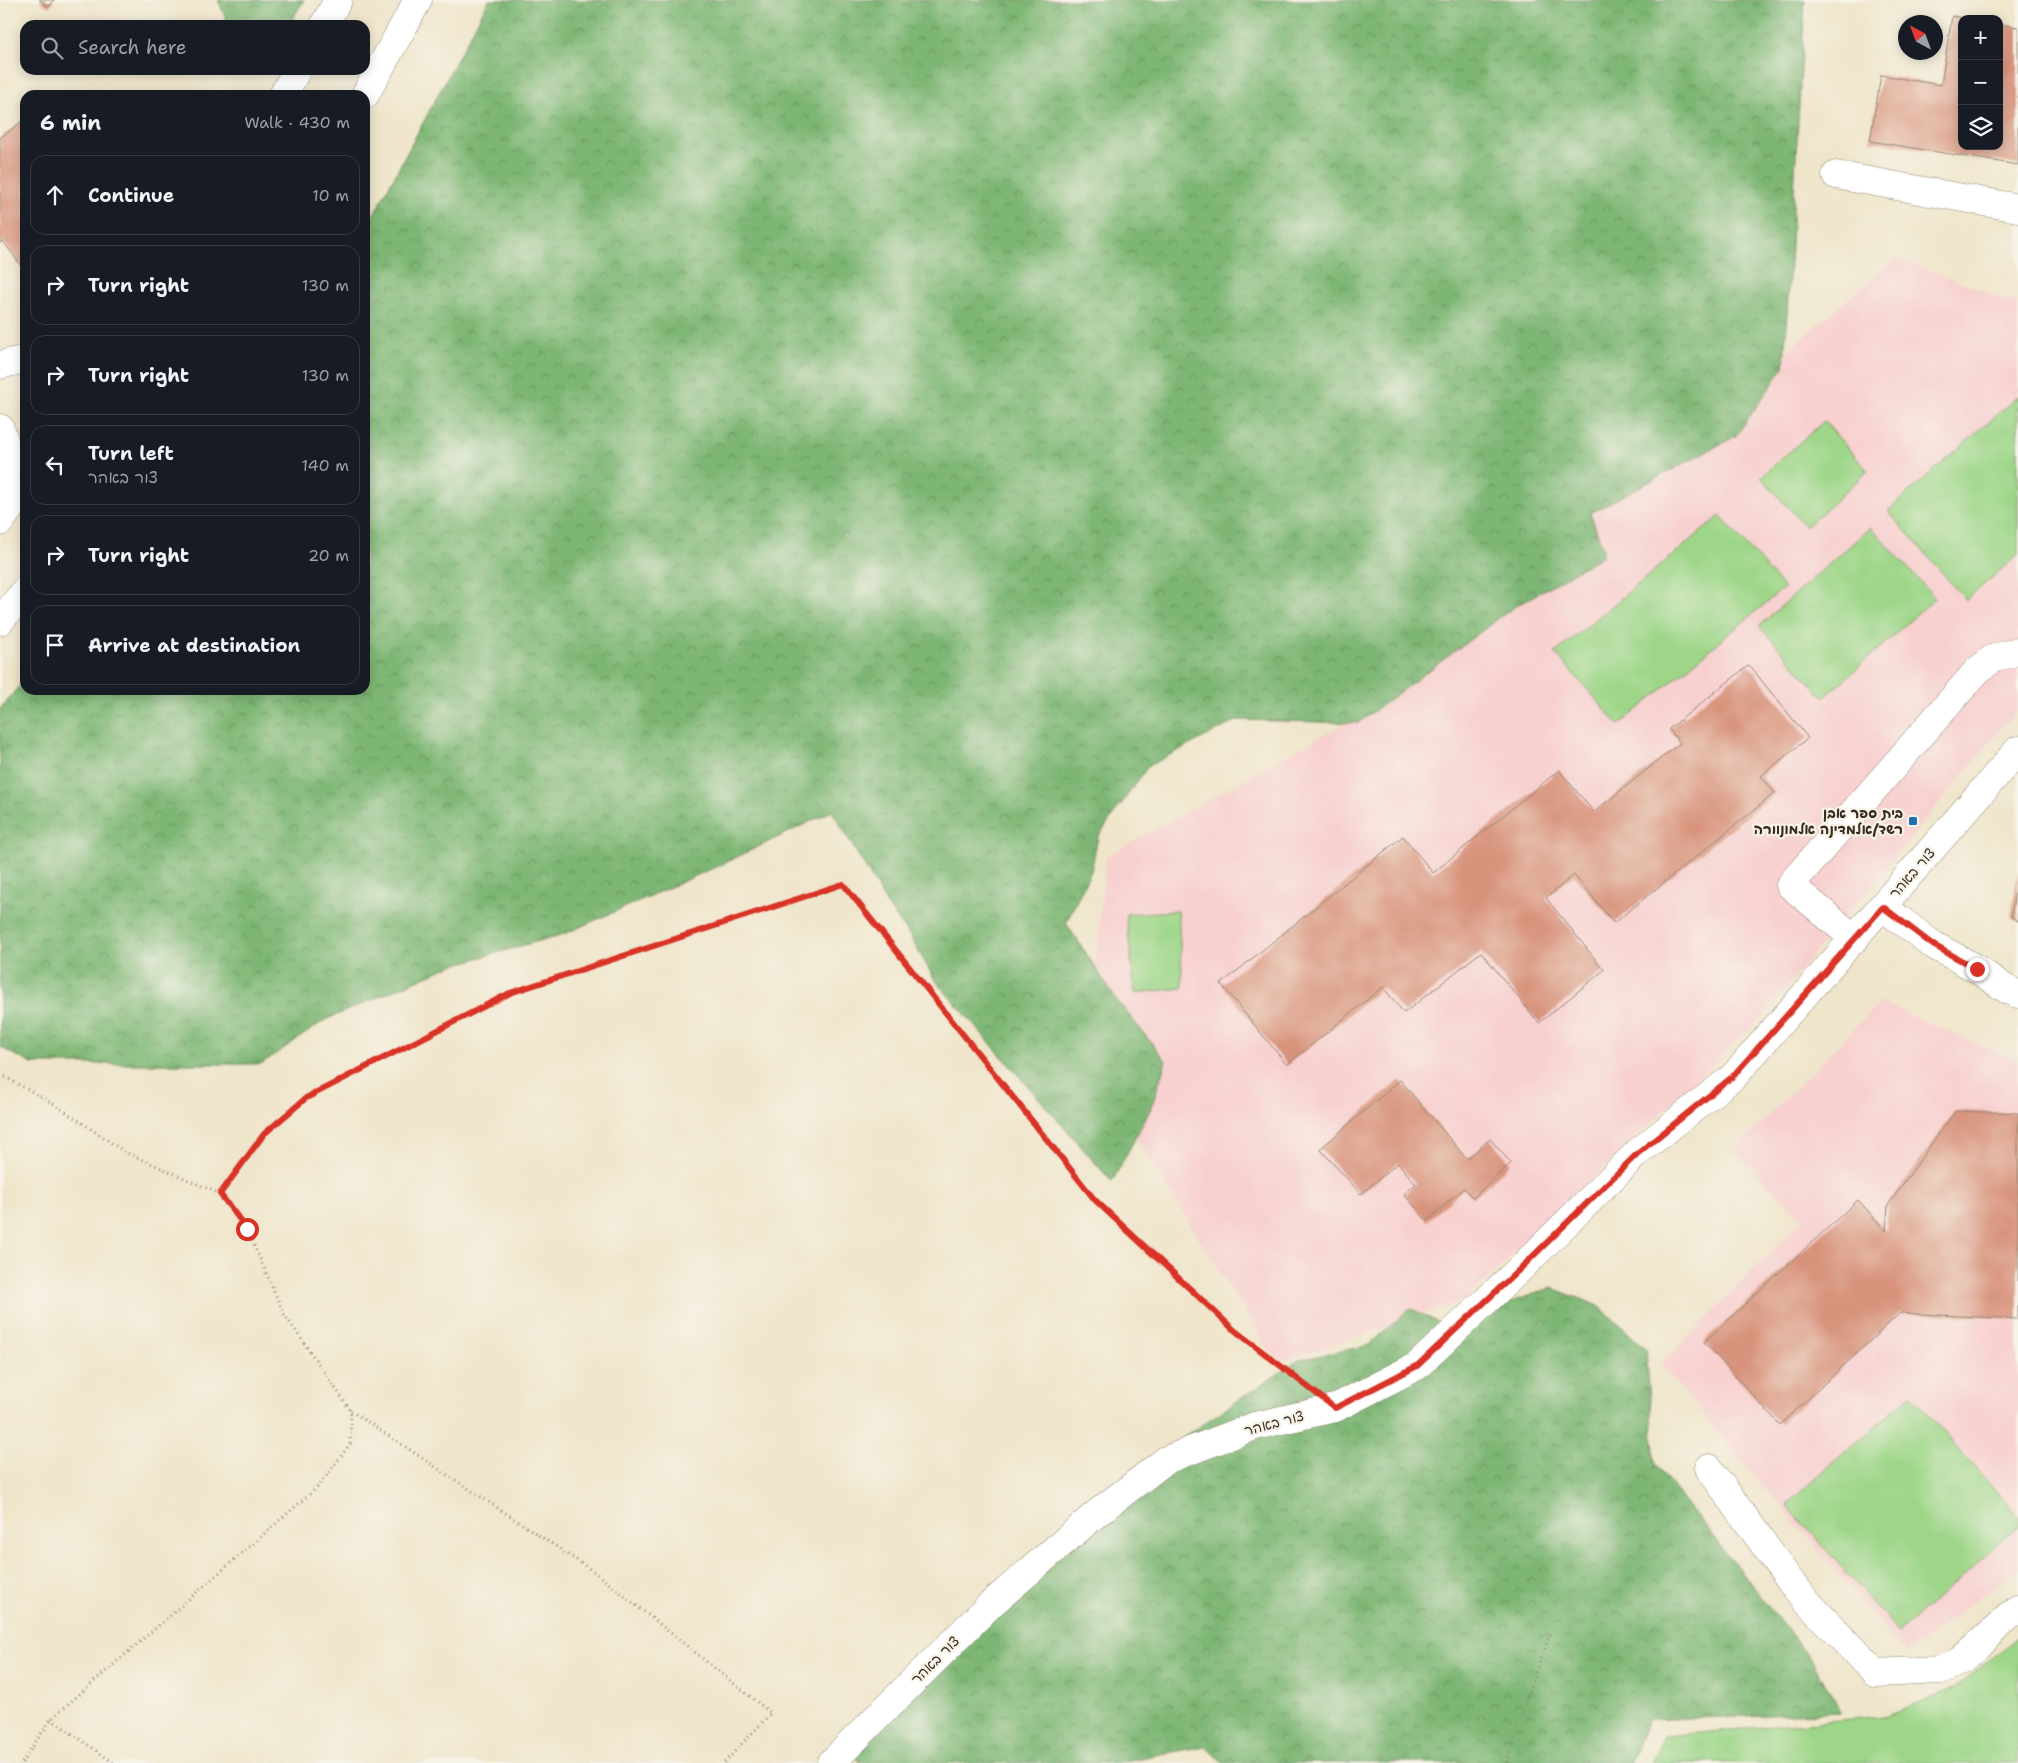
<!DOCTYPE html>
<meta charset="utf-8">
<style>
:root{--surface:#171b24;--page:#242831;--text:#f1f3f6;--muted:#9ea1a6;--line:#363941}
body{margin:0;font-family:"Shantell Sans","Playpen Sans Hebrew",sans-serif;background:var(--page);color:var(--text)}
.controls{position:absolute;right:15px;top:15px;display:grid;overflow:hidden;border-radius:10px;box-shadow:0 2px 12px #0003}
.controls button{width:45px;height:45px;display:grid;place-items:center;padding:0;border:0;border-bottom:1px solid var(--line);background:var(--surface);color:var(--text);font:25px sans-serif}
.compass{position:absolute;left:1898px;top:15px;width:45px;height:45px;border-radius:50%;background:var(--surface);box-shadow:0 2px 12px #0003;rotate:319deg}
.stop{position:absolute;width:15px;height:15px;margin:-11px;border:4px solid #d93025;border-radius:50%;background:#fff}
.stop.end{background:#d93025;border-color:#fff;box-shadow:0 1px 5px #0008}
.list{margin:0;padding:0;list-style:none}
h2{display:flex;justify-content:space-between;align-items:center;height:65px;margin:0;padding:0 20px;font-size:21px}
h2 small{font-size:16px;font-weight:400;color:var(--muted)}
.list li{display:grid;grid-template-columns:32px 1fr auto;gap:15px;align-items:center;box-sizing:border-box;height:80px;margin:0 10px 10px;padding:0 10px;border:1px solid var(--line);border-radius:15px}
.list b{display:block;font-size:19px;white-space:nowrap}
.list p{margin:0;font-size:16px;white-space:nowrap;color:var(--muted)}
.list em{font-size:16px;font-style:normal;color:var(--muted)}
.icon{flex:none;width:28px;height:28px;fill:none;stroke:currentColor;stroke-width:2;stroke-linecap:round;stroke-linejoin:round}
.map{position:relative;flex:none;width:2018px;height:1763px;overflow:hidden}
.search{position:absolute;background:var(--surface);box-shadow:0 2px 12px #0003;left:20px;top:20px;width:350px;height:55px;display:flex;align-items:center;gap:12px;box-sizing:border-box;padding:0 18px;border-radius:15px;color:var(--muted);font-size:19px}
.panel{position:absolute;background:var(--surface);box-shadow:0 2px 12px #0003;left:20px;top:90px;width:350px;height:605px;border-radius:15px}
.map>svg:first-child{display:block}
</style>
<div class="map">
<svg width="2018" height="1763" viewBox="0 0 2018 1763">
<defs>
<pattern id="forest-crowns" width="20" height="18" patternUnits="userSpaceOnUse" patternTransform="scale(1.25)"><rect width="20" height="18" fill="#7eb774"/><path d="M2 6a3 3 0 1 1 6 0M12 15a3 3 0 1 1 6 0" fill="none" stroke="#68955f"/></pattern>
</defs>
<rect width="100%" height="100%" fill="#f7f3e8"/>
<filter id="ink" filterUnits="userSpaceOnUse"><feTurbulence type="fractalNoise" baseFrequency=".02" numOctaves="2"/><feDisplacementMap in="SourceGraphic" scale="10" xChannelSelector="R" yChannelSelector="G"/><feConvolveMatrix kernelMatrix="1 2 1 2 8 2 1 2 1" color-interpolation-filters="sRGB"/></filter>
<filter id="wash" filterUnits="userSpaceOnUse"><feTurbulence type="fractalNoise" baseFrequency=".0096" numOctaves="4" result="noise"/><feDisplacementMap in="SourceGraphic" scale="20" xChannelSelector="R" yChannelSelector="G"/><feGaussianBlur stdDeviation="1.12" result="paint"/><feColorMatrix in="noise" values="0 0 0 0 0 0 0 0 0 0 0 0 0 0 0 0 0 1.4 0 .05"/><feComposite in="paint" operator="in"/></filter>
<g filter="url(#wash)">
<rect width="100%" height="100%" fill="#efe5ca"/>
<path fill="#f7d0cf" d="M1897,258L2018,304V708L1760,1019L1464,1301L1277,1363L1086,1058L1106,857L1345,723Z
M1880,1002L2018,1061V1569L1906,1654L1661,1365L1803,1219L1734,1151Z"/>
<path fill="#9dd688" stroke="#6c8053" d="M2018,396V555L1966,600L1888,511Z
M1824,421L1868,471L1806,527L1761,477Z
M1720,516L1784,588L1619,725L1555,653Z
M1871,527L1935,598L1824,698L1759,626Z
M1178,911L1183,988L1135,993L1126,914Z
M1911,1395L2018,1516V1527L1899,1632L1786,1505Z
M2018,1637V1763H1651L1664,1736L1885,1716L1954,1689Z"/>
<path fill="url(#forest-crowns)" stroke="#5c7049" d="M218,0H304L289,25H229Z
M489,0H1805L1784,367L1736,436L1590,513L1603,549L1602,556L1514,607L1358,723L1238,720L1148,766L1098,837L1091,871L1066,923L1116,999L1166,1061L1151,1108L1112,1182L935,980L908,933L888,906L832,811L727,862L564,934L450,966L325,1020L261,1064H32L0,1047V709L25,679V690H365V227L373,216Z
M1552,1288L1599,1306L1646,1349L1655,1464L1807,1654L1842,1712L1648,1720L1630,1763H1223L1205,1746L1113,1763H860L838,1739L1138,1467L1299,1360L1370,1345L1410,1308L1455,1331L1495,1307Z"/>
<g id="blocks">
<path fill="#d8937c" d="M39,0H54L49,7Z
M1952,16L1962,18V146H1999V24L2018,27V165L1870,141L1881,75L1941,85Z
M25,119V271L3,241L0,243V138Z
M1749,665L1808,738L1761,776L1775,793L1614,923L1574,875L1546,898L1604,970L1539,1023L1481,952L1404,1013L1383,987L1287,1065L1221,984L1403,836L1433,873L1559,770L1594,812L1680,743L1669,729Z
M2018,872V921L2011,917Z
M1400,1080L1467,1159L1490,1139L1511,1163L1473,1198L1464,1188L1427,1221L1404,1194L1416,1184L1398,1163L1361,1194L1320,1149Z
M1955,1111L2018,1113V1319L1900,1313L1780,1425L1704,1342L1858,1200L1886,1231L1888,1205Z"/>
</g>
</g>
<g filter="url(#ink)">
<use href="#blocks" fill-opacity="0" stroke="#958874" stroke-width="1"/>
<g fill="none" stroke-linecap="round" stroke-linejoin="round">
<g stroke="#958874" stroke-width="29">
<path id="minor" d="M1836,175L2018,208
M0,365L25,359
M0,428C13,455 3,492 0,521
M1883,907L1933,945L1977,969L2006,989L2018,994
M1855,939L1790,885L1977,671L1992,659L2018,651
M1709,1468L1798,1592L1875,1673L1941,1670L1960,1661L2018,1608
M831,1763L990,1605L1096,1514L1166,1460L1255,1426L1335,1408L1417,1366L1522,1267L1637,1153L1733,1077L2018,750"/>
</g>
<g stroke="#958874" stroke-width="29">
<path id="major" d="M324,25L338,0
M283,95L297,70
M365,95L418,0
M0,522L25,488
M0,621L25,591"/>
</g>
<path stroke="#958874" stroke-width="3" stroke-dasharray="1 4" stroke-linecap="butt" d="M0,1078L5,1077L54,1104L125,1152L220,1194
M351,1411L593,1571L771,1713L724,1763
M51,1719L114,1763
M22,1763L51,1719L319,1486L350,1444L351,1411L284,1314L247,1229L220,1194L264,1134L306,1098L510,993L843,884L1095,1200L1233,1329L1302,1382
M1507,1763L1532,1682L1551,1632"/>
<use href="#minor" stroke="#fff" stroke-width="28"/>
<use href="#major" stroke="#fff" stroke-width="28"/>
</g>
</g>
<g fill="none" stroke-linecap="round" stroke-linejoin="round" filter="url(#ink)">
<path stroke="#d93025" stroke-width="6" d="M247,1229L220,1194L264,1134L306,1098L510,993L843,884L1095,1200L1233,1329L1335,1408L1417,1366L1522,1267L1637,1154L1732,1077L1883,907L1933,945L1977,969"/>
</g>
<rect fill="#1f6fb2" stroke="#f7f3e8" stroke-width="2" x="1908" y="816" width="10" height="10" rx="2.5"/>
<g text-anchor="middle" stroke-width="4.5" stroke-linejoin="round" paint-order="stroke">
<g font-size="14" font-weight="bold" fill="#3b2a1e" stroke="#f7f3e8" text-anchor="end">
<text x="1903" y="818">בית ספר אבן<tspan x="1903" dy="16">רשד/אלמדינה אלמונוורה</tspan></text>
</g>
<g font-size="14" fill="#3b2a1e" stroke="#f7f3e8">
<text transform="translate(1912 873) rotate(-49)" y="5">צור באהר</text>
<text transform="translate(1274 1423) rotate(-15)" y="5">צור באהר</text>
<text transform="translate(935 1660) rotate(-45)" y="5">צור באהר</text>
</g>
</g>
</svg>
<div class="controls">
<button>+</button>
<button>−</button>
<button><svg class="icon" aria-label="layers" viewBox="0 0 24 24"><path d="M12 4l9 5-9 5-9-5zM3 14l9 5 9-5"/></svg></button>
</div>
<svg class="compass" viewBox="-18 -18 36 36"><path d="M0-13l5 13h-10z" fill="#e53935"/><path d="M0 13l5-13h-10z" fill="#9ea1a6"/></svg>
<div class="stop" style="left:247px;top:1229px"></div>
<div class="stop end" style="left:1977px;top:969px"></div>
<div class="search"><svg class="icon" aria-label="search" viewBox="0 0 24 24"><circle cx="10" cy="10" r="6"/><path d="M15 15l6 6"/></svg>Search here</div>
<section class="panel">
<h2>6 min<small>Walk · 430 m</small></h2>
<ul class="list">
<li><svg class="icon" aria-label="ahead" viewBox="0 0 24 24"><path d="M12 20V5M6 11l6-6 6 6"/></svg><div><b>Continue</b></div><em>10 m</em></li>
<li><svg class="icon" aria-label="right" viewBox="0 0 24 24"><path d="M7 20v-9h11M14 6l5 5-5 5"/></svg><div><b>Turn right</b></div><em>130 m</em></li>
<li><svg class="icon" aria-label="right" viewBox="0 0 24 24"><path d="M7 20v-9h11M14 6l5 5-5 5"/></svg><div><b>Turn right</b></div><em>130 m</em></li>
<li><svg class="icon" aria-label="left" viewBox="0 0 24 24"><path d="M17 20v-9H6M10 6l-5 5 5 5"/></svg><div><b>Turn left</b><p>צור באהר</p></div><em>140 m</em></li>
<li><svg class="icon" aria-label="right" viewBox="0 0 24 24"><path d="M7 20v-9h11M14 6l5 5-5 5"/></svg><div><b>Turn right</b></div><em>20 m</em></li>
<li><svg class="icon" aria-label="arrive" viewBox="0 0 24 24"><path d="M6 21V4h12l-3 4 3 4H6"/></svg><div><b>Arrive at destination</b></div></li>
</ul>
</section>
</div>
